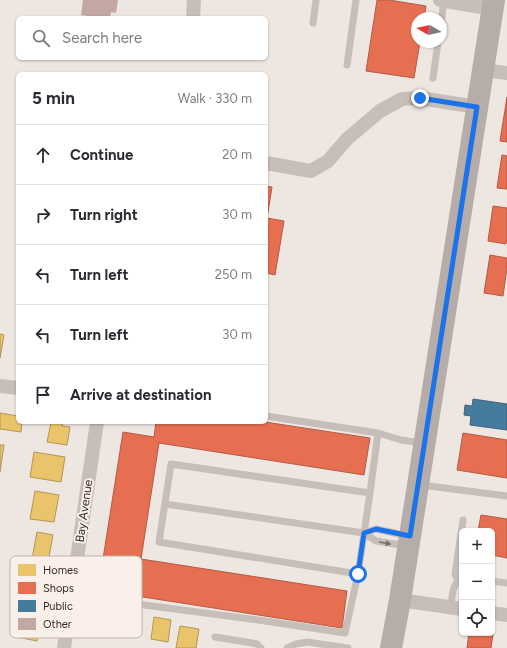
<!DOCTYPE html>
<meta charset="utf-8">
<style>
:root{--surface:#fff;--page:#f2f2f3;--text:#2b2b33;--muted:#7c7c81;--line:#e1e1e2}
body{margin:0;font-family:Figtree,sans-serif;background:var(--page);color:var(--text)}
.controls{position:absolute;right:12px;bottom:12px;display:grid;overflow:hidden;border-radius:6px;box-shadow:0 1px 3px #0004}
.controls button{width:36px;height:36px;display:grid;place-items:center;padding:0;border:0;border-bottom:1px solid var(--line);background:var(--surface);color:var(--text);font:20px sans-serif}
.compass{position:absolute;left:411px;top:12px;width:36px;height:36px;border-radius:50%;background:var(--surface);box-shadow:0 1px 3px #0004;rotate:279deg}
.stop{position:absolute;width:12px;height:12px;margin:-9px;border:3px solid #1a73e8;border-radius:50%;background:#fff}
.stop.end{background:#1a73e8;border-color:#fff;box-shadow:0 1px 4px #0008}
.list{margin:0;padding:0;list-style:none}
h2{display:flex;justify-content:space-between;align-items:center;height:52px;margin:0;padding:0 16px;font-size:17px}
h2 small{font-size:13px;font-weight:400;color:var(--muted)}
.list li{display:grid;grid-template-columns:26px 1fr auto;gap:12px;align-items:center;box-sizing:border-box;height:60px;padding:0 16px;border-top:1px solid var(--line)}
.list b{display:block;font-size:15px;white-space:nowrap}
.list em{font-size:13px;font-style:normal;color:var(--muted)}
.icon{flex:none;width:22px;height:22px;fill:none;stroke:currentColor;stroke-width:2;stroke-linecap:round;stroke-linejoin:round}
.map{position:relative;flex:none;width:507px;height:648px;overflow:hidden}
.search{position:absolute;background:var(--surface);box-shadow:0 1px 3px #0004;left:16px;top:16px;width:252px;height:44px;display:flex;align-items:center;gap:10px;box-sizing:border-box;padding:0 14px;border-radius:6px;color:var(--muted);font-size:15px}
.panel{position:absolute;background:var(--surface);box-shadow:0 1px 3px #0004;left:16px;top:72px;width:252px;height:352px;border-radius:6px}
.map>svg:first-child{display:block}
</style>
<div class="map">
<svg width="507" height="648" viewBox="0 0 507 648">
<rect width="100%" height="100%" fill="#eee6e1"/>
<path fill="#e9c46a" stroke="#b49656" d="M0,334L4,335L0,358Z
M0,413L18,416V422H22L21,432L0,429Z
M51,422H63L62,426L70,427L67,445L47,442Z
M0,445H4L0,472Z
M34,452L65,457L61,482L30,477Z
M35,491L59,495L54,522L30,519Z
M37,532L53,535L48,562L32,559Z
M26,611L41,613L37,641L17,637L20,620L25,621Z
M154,617L171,620L168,642L151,639Z
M180,626L199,629L196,648H176Z"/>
<path fill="#e76f51" stroke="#b25b45" d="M377,0H389L426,6L424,18H417V42H420L414,78L366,71Z
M507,97V142L500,141Z
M502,155L507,156V189L497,188Z
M266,186L272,187L267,218L284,221L275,275L266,273Z
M493,206L507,208V238L506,244L488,241Z
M490,255L507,258V268L503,296L484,293Z
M156,422H265L370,438L364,475L159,443L141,559L347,591L342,628L130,595L135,564L103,559L123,432L154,437Z
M463,433L507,440V478L457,470Z
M481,515L507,519V558L492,555V531H478Z
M469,633H485L493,634L491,648H467Z"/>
<path fill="#457b9d" stroke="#41637a" d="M473,399L507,404V430L470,425L471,416L464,415L465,405L472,406Z"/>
<path fill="#c2a7a2" d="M83,0H118L116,13L111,12L110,18H101L81,15Z"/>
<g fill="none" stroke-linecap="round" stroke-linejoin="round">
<path stroke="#c7beba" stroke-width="7" d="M313,23L316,0
M441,23L444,1
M347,65L356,0
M433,78L438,42
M266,416L378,433L370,493
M378,433L401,440L422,443
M171,464L370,493L358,574L159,542Z
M421,485L507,496
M165,504L364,533L376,529L408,536
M364,533L376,541L407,546
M458,581L455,574L463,520
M492,581L507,583
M72,591L137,604L265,621L345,633L358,574
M451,607C452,598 452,583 461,579
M215,637L252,643L257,644L261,648
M287,648L296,644L307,642L348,648"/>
<path stroke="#c7beba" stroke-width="14" d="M440,0L493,9
M193,18L194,0
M483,70L507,73
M266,163L311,171L328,161L347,139L380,111L402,99L420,98L477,107
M0,386L18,388
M400,600L462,609
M492,613L507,615
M64,648L97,422"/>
<path stroke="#b6ada9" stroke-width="22" d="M391,648L400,600L494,0"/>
</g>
<defs><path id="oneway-solid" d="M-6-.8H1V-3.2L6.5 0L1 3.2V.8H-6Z"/></defs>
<use fill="#786d6a" href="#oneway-solid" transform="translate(385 543) rotate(10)"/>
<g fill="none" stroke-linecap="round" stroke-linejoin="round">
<path stroke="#1a73e8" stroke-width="5" d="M358,574L364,533L376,529L410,536L477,107L420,98"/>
</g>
<g text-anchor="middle" stroke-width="4" stroke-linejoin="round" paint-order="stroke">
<g font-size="12" fill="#382b28" stroke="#faf0e9">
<text transform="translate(84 511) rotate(-82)" y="4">Bay Avenue</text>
</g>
</g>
<rect x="10" y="556" width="132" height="82" rx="6" fill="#faf0e9" stroke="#c0b5af" stroke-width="1"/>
<rect x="18" y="564" width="18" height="12" fill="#e9c46a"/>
<rect x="18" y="582" width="18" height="12" fill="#e76f51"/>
<rect x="18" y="600" width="18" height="12" fill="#457b9d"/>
<rect x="18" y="618" width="18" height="12" fill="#c2a7a2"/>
<g font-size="11" fill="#382b28">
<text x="43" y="574">Homes</text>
<text x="43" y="592">Shops</text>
<text x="43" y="610">Public</text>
<text x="43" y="628">Other</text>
</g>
</svg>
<div class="controls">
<button>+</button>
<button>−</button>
<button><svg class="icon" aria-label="locate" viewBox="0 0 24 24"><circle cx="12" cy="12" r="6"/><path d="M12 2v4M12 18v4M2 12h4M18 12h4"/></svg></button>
</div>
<svg class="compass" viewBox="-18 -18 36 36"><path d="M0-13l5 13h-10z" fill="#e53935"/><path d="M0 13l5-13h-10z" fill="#7c7c81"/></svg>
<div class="stop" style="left:358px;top:574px"></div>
<div class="stop end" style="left:420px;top:98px"></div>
<div class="search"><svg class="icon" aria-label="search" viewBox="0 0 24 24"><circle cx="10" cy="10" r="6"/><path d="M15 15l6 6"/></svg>Search here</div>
<section class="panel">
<h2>5 min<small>Walk · 330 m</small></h2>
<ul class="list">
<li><svg class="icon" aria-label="ahead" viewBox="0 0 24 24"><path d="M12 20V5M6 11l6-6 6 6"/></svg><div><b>Continue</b></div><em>20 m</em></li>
<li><svg class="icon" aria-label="right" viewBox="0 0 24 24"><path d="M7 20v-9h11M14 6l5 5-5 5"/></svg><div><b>Turn right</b></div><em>30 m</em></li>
<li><svg class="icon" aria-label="left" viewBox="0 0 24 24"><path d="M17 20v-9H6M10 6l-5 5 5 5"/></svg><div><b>Turn left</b></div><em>250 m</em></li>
<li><svg class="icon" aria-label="left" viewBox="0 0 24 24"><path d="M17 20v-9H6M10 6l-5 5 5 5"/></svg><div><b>Turn left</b></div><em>30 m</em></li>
<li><svg class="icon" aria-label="arrive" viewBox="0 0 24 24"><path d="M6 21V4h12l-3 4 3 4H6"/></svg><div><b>Arrive at destination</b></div></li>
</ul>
</section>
</div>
